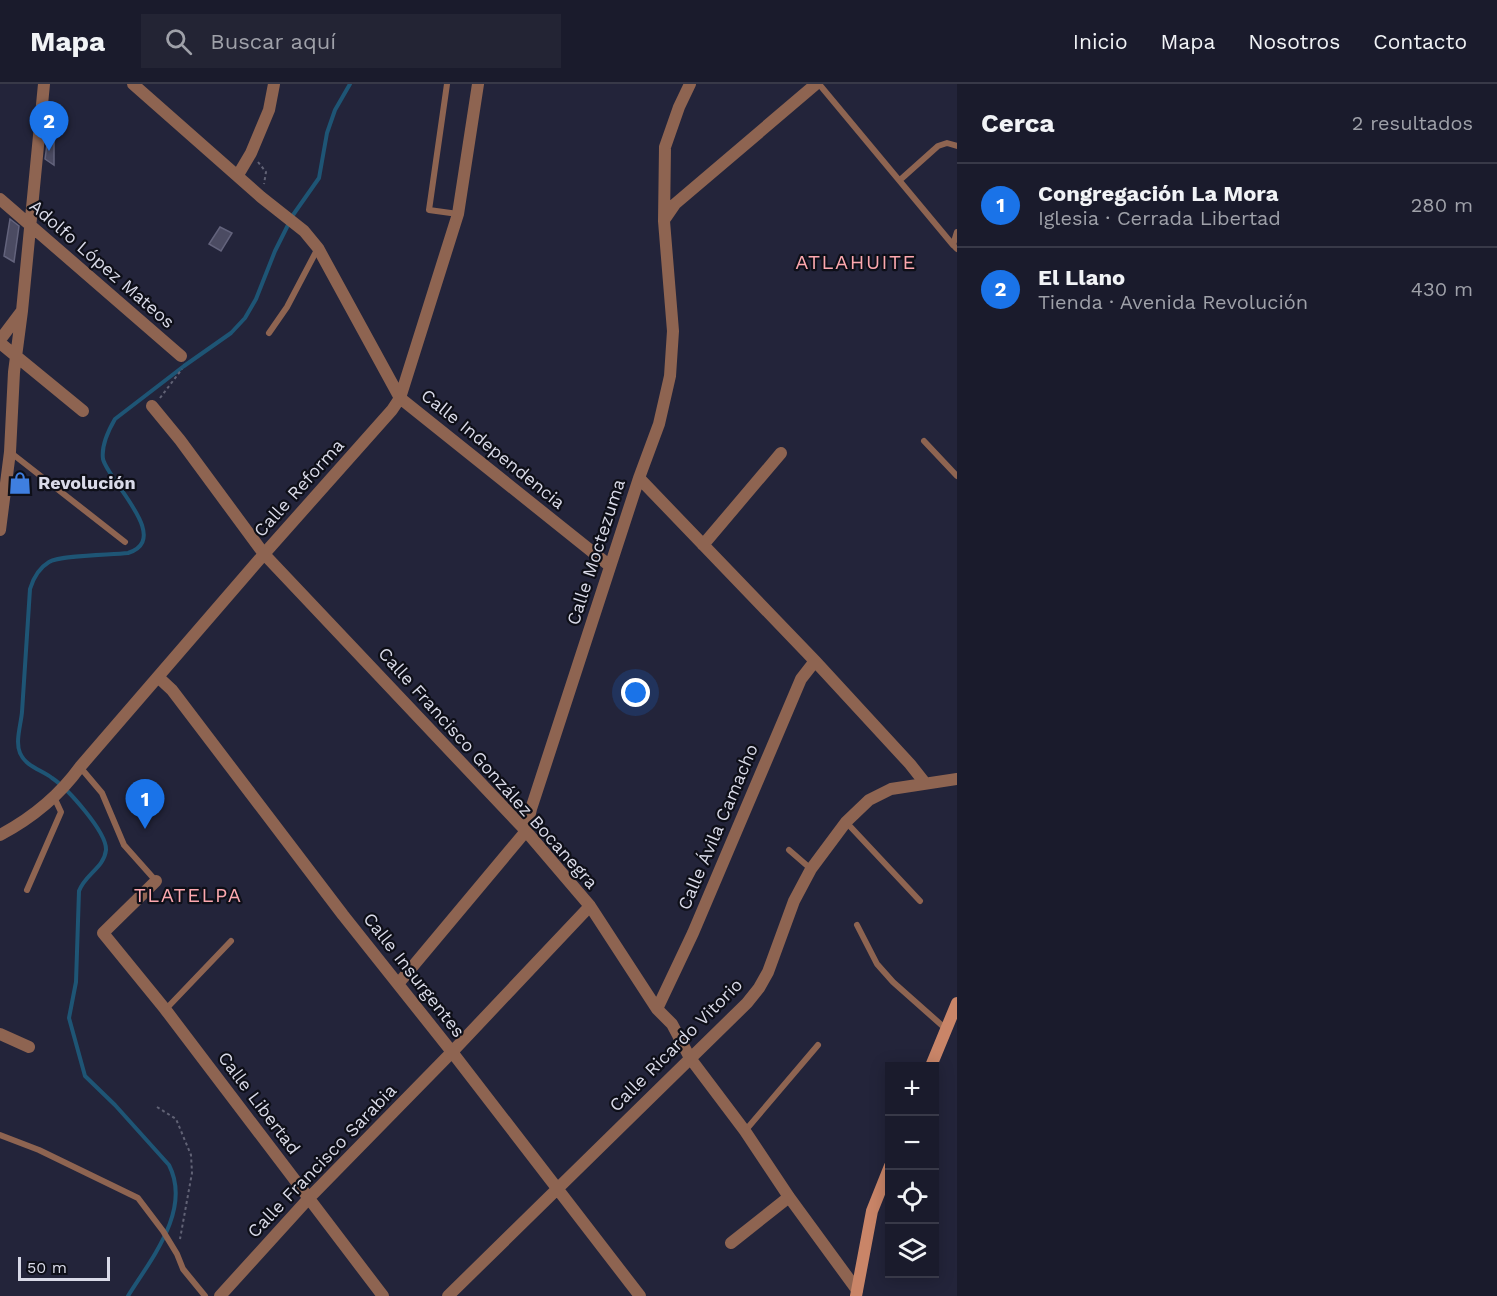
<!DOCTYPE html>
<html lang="es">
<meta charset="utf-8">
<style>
:root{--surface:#1a1b2c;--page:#232434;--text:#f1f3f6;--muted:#9fa1a9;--line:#383948;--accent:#1a73e8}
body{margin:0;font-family:"Work Sans",sans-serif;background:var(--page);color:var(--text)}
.controls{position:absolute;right:18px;bottom:18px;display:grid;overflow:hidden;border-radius:0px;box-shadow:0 3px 15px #0003}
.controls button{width:54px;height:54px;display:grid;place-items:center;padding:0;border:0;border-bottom:2px solid var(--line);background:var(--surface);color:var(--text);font:30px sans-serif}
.scale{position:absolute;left:18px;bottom:15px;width:92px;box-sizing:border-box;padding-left:6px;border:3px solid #d9dae8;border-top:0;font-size:16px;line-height:21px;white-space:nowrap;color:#d9dae8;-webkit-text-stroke:4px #0e0f18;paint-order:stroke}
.you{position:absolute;left:636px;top:609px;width:21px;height:21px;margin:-15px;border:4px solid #fff;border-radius:50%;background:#1a73e8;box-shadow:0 0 0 9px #1a73e833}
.badge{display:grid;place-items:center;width:39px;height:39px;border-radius:50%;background:var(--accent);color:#fff;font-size:20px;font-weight:700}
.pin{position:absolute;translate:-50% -50px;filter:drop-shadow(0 2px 3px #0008)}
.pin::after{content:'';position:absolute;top:32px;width:21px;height:18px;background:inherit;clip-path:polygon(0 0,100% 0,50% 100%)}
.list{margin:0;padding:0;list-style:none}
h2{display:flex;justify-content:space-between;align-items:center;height:78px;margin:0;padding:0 24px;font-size:26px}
h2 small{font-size:20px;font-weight:400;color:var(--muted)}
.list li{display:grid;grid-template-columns:39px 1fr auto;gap:18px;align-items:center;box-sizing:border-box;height:84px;padding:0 24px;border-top:2px solid var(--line)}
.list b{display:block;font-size:22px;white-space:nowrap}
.list p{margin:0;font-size:20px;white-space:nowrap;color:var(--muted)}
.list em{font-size:20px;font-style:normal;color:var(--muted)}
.icon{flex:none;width:33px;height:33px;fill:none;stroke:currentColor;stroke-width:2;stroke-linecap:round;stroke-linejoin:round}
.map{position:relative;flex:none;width:957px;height:1212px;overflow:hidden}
header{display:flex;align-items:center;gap:36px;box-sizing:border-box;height:84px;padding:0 30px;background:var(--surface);border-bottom:2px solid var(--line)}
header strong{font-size:28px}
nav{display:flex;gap:33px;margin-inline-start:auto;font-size:21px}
.search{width:420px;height:54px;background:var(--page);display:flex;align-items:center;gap:15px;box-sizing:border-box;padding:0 21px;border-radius:0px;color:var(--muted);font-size:22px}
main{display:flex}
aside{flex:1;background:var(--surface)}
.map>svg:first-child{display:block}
</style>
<header>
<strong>Mapa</strong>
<div class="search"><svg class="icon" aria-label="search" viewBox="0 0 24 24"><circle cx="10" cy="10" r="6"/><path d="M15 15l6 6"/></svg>Buscar aquí</div>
<nav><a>Inicio</a><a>Mapa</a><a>Nosotros</a><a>Contacto</a></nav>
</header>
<main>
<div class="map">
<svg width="957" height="1212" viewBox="0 0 957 1212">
<rect width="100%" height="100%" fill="#23243a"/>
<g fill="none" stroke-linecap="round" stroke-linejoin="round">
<path stroke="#1e5575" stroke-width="4" d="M128,1212C151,1175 192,1126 169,1081L115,1021L85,992L69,934L76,898L79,807C85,790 104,784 106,766C107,748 67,704 52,694C42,686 26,683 20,669C15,658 21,640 22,628C25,587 27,546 30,505C33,495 39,484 49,478C61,471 111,471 128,469C173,455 108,397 103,375C101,361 108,347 115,335L184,282L231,249L245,234L256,215L275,167L293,131L319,94L327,49L335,26L350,0"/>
</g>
<path fill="#4b4b62" stroke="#63637c" stroke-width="1.5" d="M49,46L54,47V81L45,75Z
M10,135L19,142L14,178L4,172Z
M220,143L232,149L221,167L209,160Z"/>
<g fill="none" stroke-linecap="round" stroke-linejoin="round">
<path stroke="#616275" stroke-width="2" stroke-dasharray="3 3" stroke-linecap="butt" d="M258,78L266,88L264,100
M160,314L182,285
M157,1023L176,1035L191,1071L192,1089L180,1155"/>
<path stroke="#8e6451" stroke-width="6" d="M447,0L429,126L458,130
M819,0L953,161
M900,96L938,62L947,59L957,62
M957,148L953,161L957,165
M269,249L287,223L318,164
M924,357L957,392
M10,368L125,458
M80,683L102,709L124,761L156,797
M846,738L920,817
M789,766L811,785
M27,806L61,728L54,713
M857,841L877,880L893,898L946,945
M166,925L231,857
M745,1047L818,961
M0,1051L39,1066L138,1114L163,1147L177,1170L183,1185L205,1212"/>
<path stroke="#8e6451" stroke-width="12" d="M133,0L261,113L304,147L318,164L400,314L610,482
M238,91L251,69L269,26L274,0
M0,115L181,272
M664,136L675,120L816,0
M0,256L21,228
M0,259L83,327
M152,322L180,356L264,470L526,747L590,822L657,925L672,940L690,974L745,1047L789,1113L857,1206
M639,394L815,577L910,680L925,699
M0,446L10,368L14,288L22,227L44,0
M703,461L781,369
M158,593L172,606L343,831L452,968L640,1212
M0,751C32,734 59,712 80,683L264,470L392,326L400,314L458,130L478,0
M156,797L103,849L165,925L383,1212
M398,900L526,747L531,725L639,394L659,340L670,292L673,247L664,137L665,63L679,23L690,0
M657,925L693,849L801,595L815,577
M0,950L29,963
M731,1159L789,1113
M220,1212L309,1114L452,968L590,822
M448,1212L747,919L759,904L768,888L794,817L811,785L846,738L869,716L891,705L957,695"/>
<path stroke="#c98568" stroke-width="12" d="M931,982L957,919
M856,1212L872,1127L890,1082"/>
</g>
<defs>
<g id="shop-bare" transform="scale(1.8)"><path d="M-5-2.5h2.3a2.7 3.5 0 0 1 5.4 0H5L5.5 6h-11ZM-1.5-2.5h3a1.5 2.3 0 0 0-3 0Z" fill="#3f7fe0" stroke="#0e0f18" stroke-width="2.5" paint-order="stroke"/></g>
</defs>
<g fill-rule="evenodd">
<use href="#shop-bare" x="20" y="399"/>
</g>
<g text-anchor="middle" stroke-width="4.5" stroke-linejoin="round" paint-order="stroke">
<g font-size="18" fill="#d9dae8" stroke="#0e0f18">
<text transform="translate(102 180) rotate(41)" y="6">Adolfo López Mateos</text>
<text transform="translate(493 365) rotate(39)" y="6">Calle Independencia</text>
<text transform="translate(299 404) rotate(-48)" y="6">Calle Reforma</text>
<text transform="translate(596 468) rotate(-72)" y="6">Calle Moctezuma</text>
<text transform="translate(488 684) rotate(48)" y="6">Calle Francisco González Bocanegra</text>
<text transform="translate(718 743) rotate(-67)" y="6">Calle Ávila Camacho</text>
<text transform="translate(414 891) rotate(52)" y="6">Calle Insurgentes</text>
<text transform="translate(676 961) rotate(-45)" y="6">Calle Ricardo Vitorio</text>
<text transform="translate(259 1019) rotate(53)" y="6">Calle Libertad</text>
<text transform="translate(322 1077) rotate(-46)" y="6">Calle Francisco Sarabia</text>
</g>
<g font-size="18" font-weight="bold" fill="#d9dae8" stroke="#0e0f18" text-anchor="start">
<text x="38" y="405">Revolución</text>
</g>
<g font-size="20" letter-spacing="1.5" fill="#fda8af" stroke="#0e0f18">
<text x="856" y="185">ATLAHUITE</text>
<text x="188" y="818">TLATELPA</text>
</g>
</g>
</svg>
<div class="controls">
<button>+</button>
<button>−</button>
<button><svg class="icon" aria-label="locate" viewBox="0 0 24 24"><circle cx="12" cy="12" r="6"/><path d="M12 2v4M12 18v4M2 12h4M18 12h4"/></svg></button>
<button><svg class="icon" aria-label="layers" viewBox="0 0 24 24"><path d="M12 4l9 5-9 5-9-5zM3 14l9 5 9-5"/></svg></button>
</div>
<div class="scale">50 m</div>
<div class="you"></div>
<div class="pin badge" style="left:145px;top:745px">1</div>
<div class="pin badge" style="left:49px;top:67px">2</div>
</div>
<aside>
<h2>Cerca<small>2 resultados</small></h2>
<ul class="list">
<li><span class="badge">1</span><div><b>Congregación La Mora</b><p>Iglesia · Cerrada Libertad</p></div><em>280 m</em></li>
<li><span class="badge">2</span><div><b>El Llano</b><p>Tienda · Avenida Revolución</p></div><em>430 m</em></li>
</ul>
</aside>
</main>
